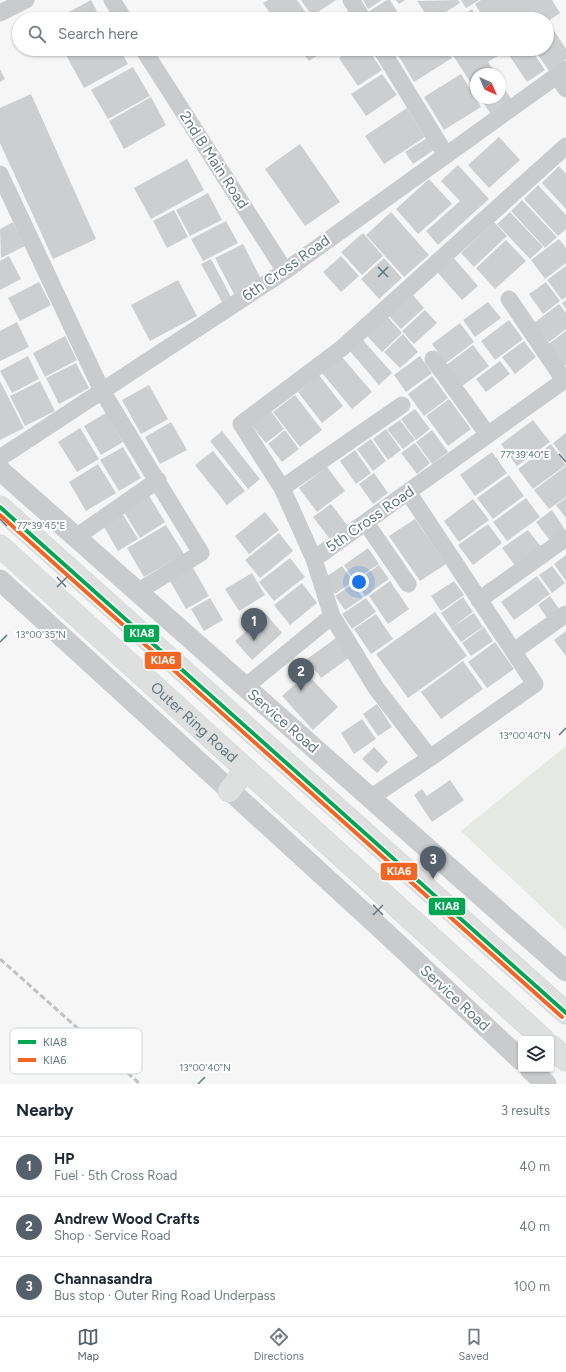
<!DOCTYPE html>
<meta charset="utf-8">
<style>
:root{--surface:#fff;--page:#f2f2f3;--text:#1f2937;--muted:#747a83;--line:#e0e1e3;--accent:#55606a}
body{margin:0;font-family:Figtree,sans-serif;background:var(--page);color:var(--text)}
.controls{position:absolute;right:12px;bottom:12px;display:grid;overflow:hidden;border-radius:4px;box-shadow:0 1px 3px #0004}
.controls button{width:36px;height:36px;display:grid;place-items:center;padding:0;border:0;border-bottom:1px solid var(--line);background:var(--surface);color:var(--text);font:20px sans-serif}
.compass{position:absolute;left:470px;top:68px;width:36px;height:36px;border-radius:50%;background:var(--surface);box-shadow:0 1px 3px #0004;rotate:136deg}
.you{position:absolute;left:359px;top:582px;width:14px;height:14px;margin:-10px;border:3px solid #fff;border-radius:50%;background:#1a73e8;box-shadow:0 0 0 6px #1a73e833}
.badge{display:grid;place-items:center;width:26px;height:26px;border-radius:50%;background:var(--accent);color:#fff;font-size:13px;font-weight:700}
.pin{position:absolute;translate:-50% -33px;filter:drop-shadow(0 1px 2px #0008)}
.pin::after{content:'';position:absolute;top:21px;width:14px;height:12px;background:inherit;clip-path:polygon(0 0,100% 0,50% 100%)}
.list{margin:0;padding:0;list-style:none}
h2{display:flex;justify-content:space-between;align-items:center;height:52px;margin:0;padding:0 16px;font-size:17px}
h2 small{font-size:13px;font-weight:400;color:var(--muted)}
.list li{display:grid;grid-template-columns:26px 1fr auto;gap:12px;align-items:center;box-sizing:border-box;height:60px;padding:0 16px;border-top:1px solid var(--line)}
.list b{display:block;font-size:15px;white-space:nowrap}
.list p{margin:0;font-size:13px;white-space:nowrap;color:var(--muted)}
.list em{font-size:13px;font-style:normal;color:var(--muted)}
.icon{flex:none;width:22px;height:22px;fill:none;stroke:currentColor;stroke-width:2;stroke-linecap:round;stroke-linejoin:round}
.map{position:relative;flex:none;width:566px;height:1084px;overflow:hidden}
.search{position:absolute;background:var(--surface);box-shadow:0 1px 3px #0004;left:12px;right:12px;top:12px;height:44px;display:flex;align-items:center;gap:10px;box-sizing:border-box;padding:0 14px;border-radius:22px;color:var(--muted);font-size:15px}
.sheet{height:232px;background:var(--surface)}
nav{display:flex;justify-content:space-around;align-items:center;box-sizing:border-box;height:56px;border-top:1px solid var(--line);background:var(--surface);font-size:11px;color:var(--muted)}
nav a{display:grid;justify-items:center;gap:2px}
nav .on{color:var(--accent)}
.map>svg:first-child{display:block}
</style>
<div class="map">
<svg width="566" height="1084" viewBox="0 0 566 1084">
<rect width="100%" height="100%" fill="#f6f6f6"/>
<path fill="#e6e8e3" d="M566,746V930L461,831Z"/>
<path fill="#cccecf" d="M91,0L101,19H70L67,13Z
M268,0H297L309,17L306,19H274L263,3Z
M301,0H336L312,16Z
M363,0H382L368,9Z
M387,0H390L402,19H370L366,13Z
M396,0H405L399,4Z
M458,0L460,3L435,19H429L417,1Z
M461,0H479L466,8Z
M481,0H552L560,13L547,22V19H484L475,4Z
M472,9L478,19H457Z
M67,14L69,19H58Z
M549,23L566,49V59L549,71L534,49H547V24Z
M58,49H70L60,54Z
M78,49H120L128,64L84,88L66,55Z
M300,49H327L309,61Z
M352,49H368L382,70L358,86L339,58Z
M407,49H446L452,58L414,82L398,55Z
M449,49H497L501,54L488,62L496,74H476V91Z
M505,49H531L545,70L527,82Z
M133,67L150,96L108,119L91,90Z
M0,69L5,79L0,82Z
M382,74L397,95L366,116L351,94Z
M461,74L481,107L444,130L424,97Z
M500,81L511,99L490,113L480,98H500Z
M31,94L96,239L53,259L0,143V108Z
M151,97L166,125L124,149L109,121Z
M407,108L425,137L384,164L365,136Z
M499,137L520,160L489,188L468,165Z
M427,138L434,150L413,164L405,152Z
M300,144L340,202L305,226L265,169Z
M187,159L204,190L151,219L134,188Z
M458,165L489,199L438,245L426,231L460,201L441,181Z
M559,166L566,174V209L542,183Z
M429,179L452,204L418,234L396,209Z
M538,185L566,215V229L558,236L524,199Z
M208,193L222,220L190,236L176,210Z
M522,200L557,237L545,248L511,211Z
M174,210L188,237L167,248L153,221Z
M391,212L429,255L404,277L366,235Z
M510,212L543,247L530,259L497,224Z
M226,221L238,243L203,261L191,239Z
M13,222L25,246L1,258L0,229Z
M494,222L507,236L474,267L461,253Z
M363,233L383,256L362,275L341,252Z
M559,239L566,248V263L545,279L531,260Z
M506,240L526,261L495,289L476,268Z
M243,244L261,279L234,294L215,258Z
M9,256L21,279L0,290V261Z
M341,256L359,276L341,292L323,272Z
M453,257L478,286L462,300L437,272Z
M384,258L402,278L379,299L361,279Z
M211,259L231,297L222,302L201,264Z
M566,266V297L562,300L547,280Z
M178,280L197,316L150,341L131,305Z
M39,282L51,305L20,321L8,298Z
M546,282L560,301L543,314L529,294Z
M413,295L424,308L401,329L389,316Z
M566,300V309L562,303Z
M488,302L501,318L475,337L463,320Z
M559,304L566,313V329L549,342L534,323Z
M425,310L437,323L414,344L402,331Z
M388,317L402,333L382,352L367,336Z
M509,320L523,339L495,360L481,341Z
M17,322L29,347L0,361V331Z
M460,323L474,342L446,363L432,344Z
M566,331V365L563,367L547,345Z
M403,334L418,352L400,368L384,352Z
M65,336L77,360L45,377L33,353Z
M362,339L392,373L379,385L349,350Z
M524,341L536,357L515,374L502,357Z
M473,345L489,366L461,387L445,366Z
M28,356L39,379L12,393L0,371Z
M420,356L432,373L406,392L394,375Z
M342,357L372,392L352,409L322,373Z
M500,361L510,374L486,392L476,379Z
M76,363L89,388L59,404L46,378Z
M319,375L343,406L322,423L298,392Z
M432,376L448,398L424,416L408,394Z
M0,381L24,428L0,440Z
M40,381L55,411L25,426L10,396Z
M149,385L168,419L141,434L122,400Z
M295,395L322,430L300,447L273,412Z
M449,399L471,429L448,446L426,416Z
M415,409L430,429L416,440L401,419Z
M271,411L284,429L266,443L252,426Z
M106,413L123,442L101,455L84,426Z
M400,420L415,440L403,449L387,429Z
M533,420L550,442L517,466L501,444Z
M171,422L187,450L160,464L145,437Z
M80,428L99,459L77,472L58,442Z
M386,429L401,450L388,460L373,439Z
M285,430L299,449L282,462L268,444Z
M432,430L448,452L432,464L416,442Z
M222,431L260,479L248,489L210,441Z
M566,433V460L553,443Z
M371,439L386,461L373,471L357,449Z
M415,443L430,463L417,474L401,453Z
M551,444L566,465L533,489L518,469Z
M123,447L141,478L119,491L100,460Z
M355,450L371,473L356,484L340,461Z
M213,451L245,491L227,505L195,465Z
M492,452L507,473L475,496L460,475Z
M98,464L116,493L86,511L69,482Z
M566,466V497L549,509L534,490Z
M327,467L345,491L317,512L299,488Z
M374,473L388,493L373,504L359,484Z
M509,475L524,496L493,519L477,498Z
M148,494L165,522L140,538L122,509Z
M526,498L540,517L507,541L493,522Z
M566,498V518L556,505Z
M473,499L489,520L459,542L444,521Z
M331,504L347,525L329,538L313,517Z
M552,510L566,531L551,542L536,522Z
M121,511L138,539L118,551L101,522Z
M265,512L279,530L249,554L235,536Z
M415,519L446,564L420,581L389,536Z
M488,524L502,543L473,565L458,545Z
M166,525L184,554L144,577L127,548Z
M528,530L542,548L516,567L502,548Z
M279,533L293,551L260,578L245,560Z
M368,548L379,564L354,580L344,565Z
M566,555V581L554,564Z
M290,558L305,577L274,601L259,582Z
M379,565L389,579L365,596L355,582Z
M192,566L209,596L186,609L169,579Z
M342,566L353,581L335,594L324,578Z
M552,566L565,583L552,593L539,575Z
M252,573L265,595L239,611L225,589Z
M537,576L550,594L514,620L501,602Z
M390,581L409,609L388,624L369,596Z
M454,581L464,595L441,611L431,596Z
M302,583L317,603L290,625L274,605Z
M353,584L363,598L345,610L335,596Z
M550,596L562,613L550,622L538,605Z
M463,597L473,612L451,628L441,613Z
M210,598L223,620L204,631L191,609Z
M366,598L376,612L352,629L342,614Z
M435,612L467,656L408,698L376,654Z
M474,613L483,627L461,642L451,628Z
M266,614L282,633L252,660L235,641Z
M376,614L393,639L371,654L354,629Z
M484,627L493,641L471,656L462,643Z
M566,631V656L554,640Z
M336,638L350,657L321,678L307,659Z
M495,642L514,669L487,688L468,662Z
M463,661L483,689L441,719L421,692Z
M307,674L338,707L313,730L282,696Z
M377,704L392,727L378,736L363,714Z
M362,719L376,739L354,754L341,733Z
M374,747L388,762L377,773L362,759Z
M450,780L464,800L432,822L414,795L422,789L427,796Z"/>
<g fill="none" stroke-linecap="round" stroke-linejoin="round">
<g stroke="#d2d3d3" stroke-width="23">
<g id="trunk">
<path d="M0,507L566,1013"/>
<path id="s1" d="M0,546L543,1039"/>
<path d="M229,791L246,769"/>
<path d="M551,1046L566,1060"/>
</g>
</g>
<path stroke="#c9cbcc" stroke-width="17" d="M112,0L124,19
M351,0L363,19
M0,13L26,0
M143,49L285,271
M381,49L446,155
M557,76L566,89
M0,174L102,391L201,553L137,592
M509,299L564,380
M433,359L488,435
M0,458L285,271L566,69
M282,488L402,405
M408,492L535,684L430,758
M366,523L408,584
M76,537L158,480
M314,559L282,488L241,424L342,348L566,146
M479,600L566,538
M332,616L376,688L430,758L370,798
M514,651L566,614
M245,687L332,616L314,559L566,379"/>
<path stroke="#c9cbcc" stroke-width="21" d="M0,470L566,971
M0,580L387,934L521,1060
M530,1069L546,1084"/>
<use href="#trunk" stroke="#dedfdf" stroke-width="22"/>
<path stroke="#bfc1c2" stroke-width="3" stroke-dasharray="6 3" stroke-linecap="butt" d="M0,959L140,1084"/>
<g stroke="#fff" stroke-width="7">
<path id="bus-1" d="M0,507L566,1013"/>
</g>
<g stroke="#fff" stroke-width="7">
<path id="bus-2" d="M0,515L562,1017"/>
</g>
<use href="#bus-1" stroke="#00a651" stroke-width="4"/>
<use href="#bus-2" stroke="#f26522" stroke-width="4"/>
</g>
<path fill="none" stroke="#63767f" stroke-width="1.5" d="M378,267L388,277M378,277L388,267M559,454L566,462M0,519L7,526M57,577L66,587M57,587L67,577M0,642L7,635M559,735L566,728M373,905L383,915M373,915L383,905M198,1084L205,1077"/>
<g text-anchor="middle" stroke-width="4" stroke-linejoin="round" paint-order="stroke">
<g font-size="15" fill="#63767f" stroke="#fff">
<text transform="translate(214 160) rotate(57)" y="5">2nd B Main Road</text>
<text transform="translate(286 268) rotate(-35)" y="5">6th Cross Road</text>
<text transform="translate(370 519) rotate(-35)" y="5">5th Cross Road</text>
<text transform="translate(283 721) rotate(41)" y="5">Service Road</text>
<text dy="5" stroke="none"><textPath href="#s1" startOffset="262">Outer Ring Road</textPath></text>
<text transform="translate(455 998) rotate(43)" y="5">Service Road</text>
</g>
</g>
<rect x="10" y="1028" width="132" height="46" rx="6" fill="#fff" stroke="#d0d6d9" stroke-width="1"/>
<rect x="18" y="1040" width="18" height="4" fill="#00a651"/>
<rect x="18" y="1058" width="18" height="4" fill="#f26522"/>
<g font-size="11" fill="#63767f">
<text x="43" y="1046">KIA8</text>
<text x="43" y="1064">KIA6</text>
</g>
<g font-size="10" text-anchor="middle" fill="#63767f" stroke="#fff" stroke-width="4" stroke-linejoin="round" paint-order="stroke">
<text x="525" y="458">77°39'40"E</text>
<text x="41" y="529">77°39'45"E</text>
<text x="41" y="638">13°00'35"N</text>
<text x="525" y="739">13°00'40"N</text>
<text x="205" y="1071">13°00'40"N</text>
</g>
<g stroke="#fff" stroke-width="1.5">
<rect x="123" y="624" width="37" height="19" rx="4" fill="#00a651"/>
<rect x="144" y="651" width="38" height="19" rx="4" fill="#f26522"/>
<rect x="380" y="862" width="38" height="19" rx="4" fill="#f26522"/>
<rect x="428" y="897" width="38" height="19" rx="4" fill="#00a651"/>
</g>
<g font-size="11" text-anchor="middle" font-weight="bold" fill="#fff">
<text x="142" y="637">KIA8</text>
<text x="163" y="664">KIA6</text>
<text x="399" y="875">KIA6</text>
<text x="447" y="910">KIA8</text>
</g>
</svg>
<div class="controls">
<button><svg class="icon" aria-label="layers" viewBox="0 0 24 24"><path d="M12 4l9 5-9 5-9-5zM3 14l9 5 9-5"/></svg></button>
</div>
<svg class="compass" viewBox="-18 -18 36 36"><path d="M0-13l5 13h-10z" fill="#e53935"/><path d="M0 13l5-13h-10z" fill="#747a83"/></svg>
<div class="you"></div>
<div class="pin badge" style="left:254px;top:641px">1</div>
<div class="pin badge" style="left:301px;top:691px">2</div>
<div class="pin badge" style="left:433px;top:879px">3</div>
<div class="search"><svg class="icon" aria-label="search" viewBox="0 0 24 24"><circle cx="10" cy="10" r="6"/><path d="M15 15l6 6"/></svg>Search here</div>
</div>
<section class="sheet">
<h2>Nearby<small>3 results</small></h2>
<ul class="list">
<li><span class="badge">1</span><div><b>HP</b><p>Fuel · 5th Cross Road</p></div><em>40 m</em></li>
<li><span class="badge">2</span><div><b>Andrew Wood Crafts</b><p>Shop · Service Road</p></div><em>40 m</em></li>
<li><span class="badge">3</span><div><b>Channasandra</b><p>Bus stop · Outer Ring Road Underpass</p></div><em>100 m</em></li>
</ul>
</section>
<nav>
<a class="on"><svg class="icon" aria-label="map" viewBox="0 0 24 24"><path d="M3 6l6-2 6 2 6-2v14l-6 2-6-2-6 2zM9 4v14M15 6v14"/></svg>Map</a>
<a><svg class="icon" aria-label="directions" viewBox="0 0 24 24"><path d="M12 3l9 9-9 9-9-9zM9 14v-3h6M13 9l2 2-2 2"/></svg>Directions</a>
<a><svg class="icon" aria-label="saved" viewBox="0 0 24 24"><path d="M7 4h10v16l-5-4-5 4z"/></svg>Saved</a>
</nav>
